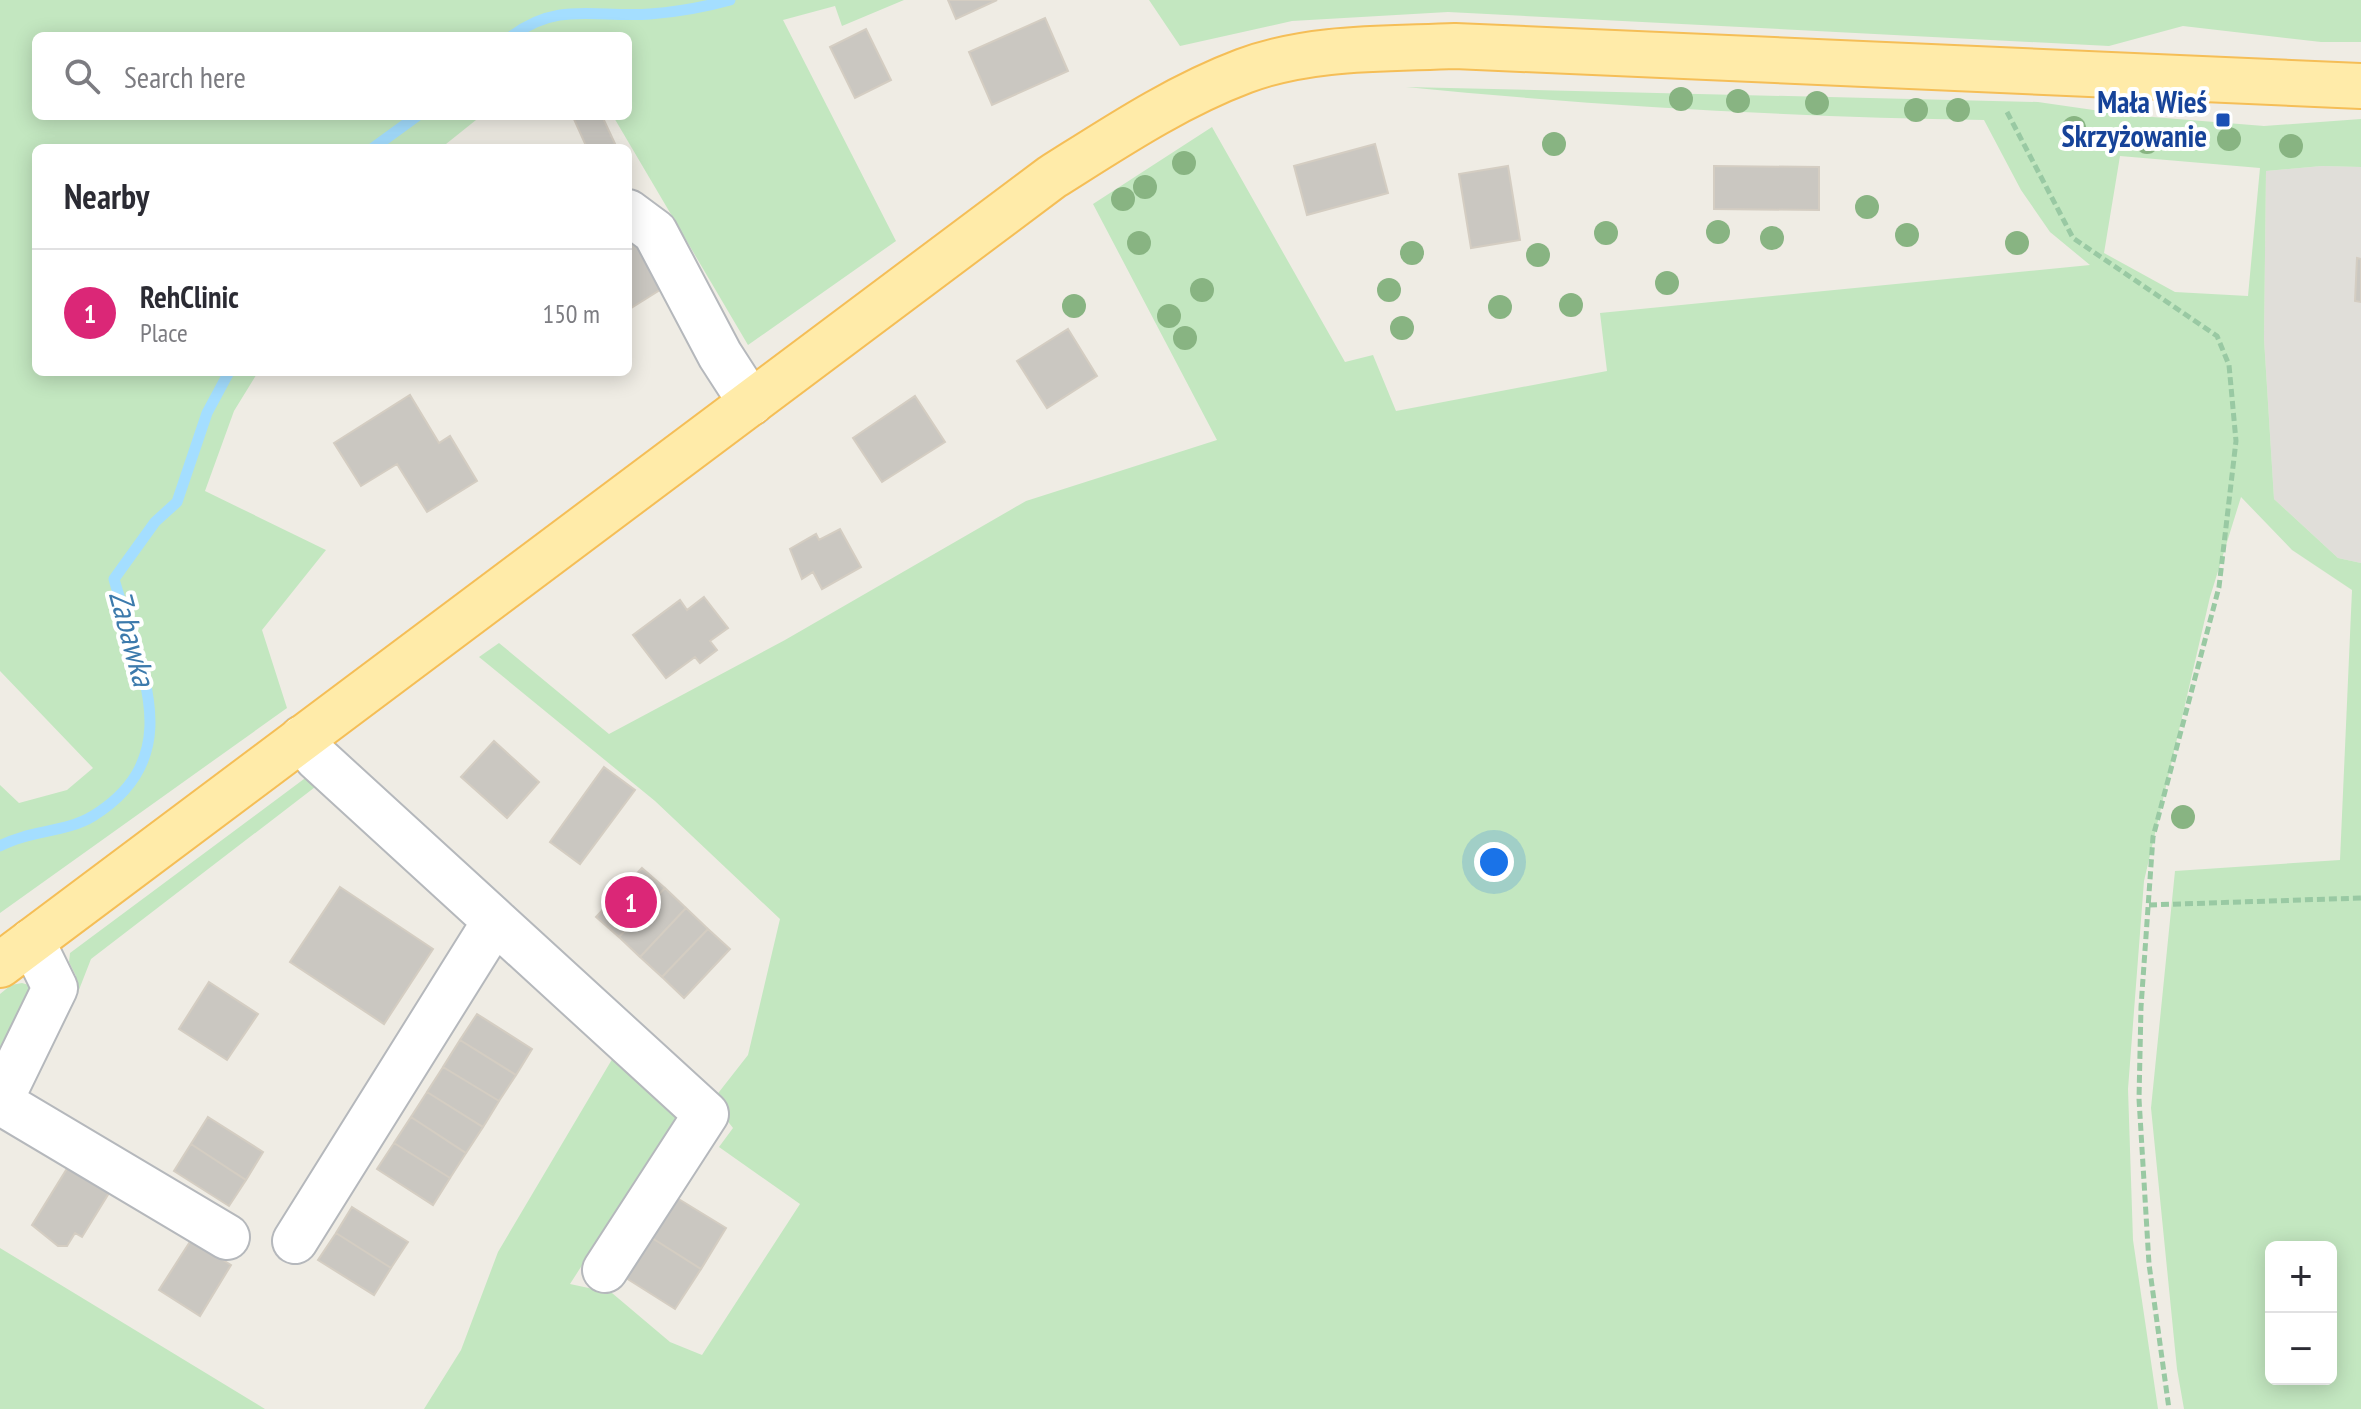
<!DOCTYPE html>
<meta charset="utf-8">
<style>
:root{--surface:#fff;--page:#f2f2f3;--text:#2b2b33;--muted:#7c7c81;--line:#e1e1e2;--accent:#db2777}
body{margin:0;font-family:"PT Sans Narrow",sans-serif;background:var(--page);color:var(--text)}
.controls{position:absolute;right:24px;bottom:24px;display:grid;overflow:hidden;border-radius:12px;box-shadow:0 4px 20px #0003}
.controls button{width:72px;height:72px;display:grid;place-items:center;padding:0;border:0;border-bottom:2px solid var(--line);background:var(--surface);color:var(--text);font:40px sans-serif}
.you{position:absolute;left:1494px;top:862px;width:28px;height:28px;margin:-20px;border:6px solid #fff;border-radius:50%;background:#1a73e8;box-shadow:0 0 0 12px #1a73e833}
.badge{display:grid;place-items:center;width:52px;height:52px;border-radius:50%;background:var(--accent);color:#fff;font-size:26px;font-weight:700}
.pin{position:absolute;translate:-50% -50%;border:4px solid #fff;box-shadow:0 2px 8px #0006}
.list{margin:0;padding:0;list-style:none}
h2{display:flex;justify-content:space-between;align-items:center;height:104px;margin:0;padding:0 32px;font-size:34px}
h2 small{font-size:26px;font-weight:400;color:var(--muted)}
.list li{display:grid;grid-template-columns:52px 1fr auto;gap:24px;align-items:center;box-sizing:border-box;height:128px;padding:0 32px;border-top:2px solid var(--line)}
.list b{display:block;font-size:30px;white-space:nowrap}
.list p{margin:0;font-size:26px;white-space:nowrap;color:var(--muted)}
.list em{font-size:26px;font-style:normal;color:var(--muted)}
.icon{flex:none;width:44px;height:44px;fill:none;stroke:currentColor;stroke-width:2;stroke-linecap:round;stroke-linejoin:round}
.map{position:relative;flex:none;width:2361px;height:1409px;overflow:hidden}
.search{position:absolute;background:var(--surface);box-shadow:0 4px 20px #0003;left:32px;top:32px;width:600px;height:88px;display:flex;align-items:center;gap:20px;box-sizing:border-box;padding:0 28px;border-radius:12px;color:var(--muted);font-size:30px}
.panel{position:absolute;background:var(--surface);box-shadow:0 4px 20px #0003;left:32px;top:144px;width:600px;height:232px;border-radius:12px}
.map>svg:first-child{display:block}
</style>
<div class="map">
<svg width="2361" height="1409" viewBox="0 0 2361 1409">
<rect width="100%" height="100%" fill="#efece4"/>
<path fill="#e0ded9" d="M2322,166L2361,167V563L2338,558L2274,499L2264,339L2266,171Z"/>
<path fill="#c3e7c0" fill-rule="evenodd" d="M0,0H904L842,26L835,6L783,20L896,241L748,345L613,116H628V36H36V116H481L441,148H36V372H258L234,411L205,491L326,550L262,630L287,708L0,913V785L19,803L67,790L93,768L0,671Z
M1149,0H2361V42H2321L2183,26L2109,46L1448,12L1292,21L1180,46Z
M1406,87L2038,102L2128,115L2264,126L2361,119V167L2322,166L2266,171L2264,339L2274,499L2338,558L2361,563V1409H2184L2177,1369L2151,1108L2175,871L2340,860L2352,590L2292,550L2241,497L2210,597L2144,881L2128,1089L2133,1240L2158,1409H424L461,1350L498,1252L614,1056L677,1117L570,1284L612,1293L670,1342L702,1355L800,1204L719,1147L733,1128L712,1101L748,1055L780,919L655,801L479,657L499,643L609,734L785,640L1026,501L1217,440L1093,204L1212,127L1345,362L1373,355L1396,411L1607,371L1600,313L2090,265L2050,232L2021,190L1984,120C1791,117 1598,106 1406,87ZM2120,156L2260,168L2248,296L2175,292L2104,253ZM2271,1247H2331V1379H2271Z
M308,776L319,784L91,959L75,1000L69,997L76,976L69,962L70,953Z
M22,983L32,986L0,1062V994L11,985Z
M0,1248L265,1409H0Z"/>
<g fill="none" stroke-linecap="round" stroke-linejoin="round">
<path stroke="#a4deff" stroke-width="11" d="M512,36C558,1 597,18 650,14C676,12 705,7 730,0
M373,148L417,116
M0,846C30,830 65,833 93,816C191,755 138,666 114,579L155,522L177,502L207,413L229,372"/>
</g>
<path fill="#cac7c1" stroke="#d4cdc2" stroke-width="2" d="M948,0H997L956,19Z
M1045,18L1068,71L992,105L969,52Z
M866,29L891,80L855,98L830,47Z
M602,116L617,148H587L573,117Z
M1375,144L1388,193L1307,215L1294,166Z
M1508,166L1520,240L1471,248L1459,174Z
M1714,166L1819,167V210L1714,209Z
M633,237L671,283L628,310V240Z
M2357,258L2361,259V302L2355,301Z
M1068,329L1097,376L1047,408L1017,361Z
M410,395L439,443L450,436L477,481L427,512L397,464L361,486L334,443Z
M915,396L945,442L882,482L853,438Z
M840,529L861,567L822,589L813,572L802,579L790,549L816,534L819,540Z
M704,597L728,628L710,641L717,650L700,663L695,657L666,678L633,635L680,600L687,610Z
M494,741L539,782L507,818L461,777Z
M604,767L635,790L580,864L550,842Z
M642,868L665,888L619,937L596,917Z
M340,887L433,949L384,1024L290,962Z
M665,888L686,908L640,957L619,937Z
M686,908L708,929L662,977L640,957Z
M708,929L730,949L684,998L662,977Z
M209,982L258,1014L227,1060L179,1029Z
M477,1014L532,1049L516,1075L460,1040Z
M460,1040L516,1075L499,1101L443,1067Z
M443,1067L499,1101L483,1127L427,1092Z
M427,1092L483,1127L466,1153L411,1117Z
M208,1117L263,1152L246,1180L191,1144Z
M411,1117L466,1153L450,1178L394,1143Z
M394,1143L450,1178L433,1205L377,1169Z
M191,1144L246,1180L229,1206L174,1171Z
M68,1167L109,1193L82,1237L75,1233L67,1246H58L32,1225Z
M677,1198L726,1228L701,1269L652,1238Z
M352,1207L408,1242L391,1268L336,1233Z
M336,1233L391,1268L374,1295L318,1260Z
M652,1238L701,1269L675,1309L626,1278Z
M191,1240L231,1265L200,1316L159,1290Z"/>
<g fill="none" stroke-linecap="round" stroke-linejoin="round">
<g stroke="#b5b8bc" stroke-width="48">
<path id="minor" d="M628,212L655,232L720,355L751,403
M302,738L317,758L706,1114L605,1270
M0,1101L55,988L32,941
M0,1102L227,1237
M295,1241L495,921"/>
</g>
<g stroke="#f5be57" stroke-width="48">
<path id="major" d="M0,965L1052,177C1114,138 1175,97 1244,71C1310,46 1386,49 1455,46L2361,86"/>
</g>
<path stroke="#99c9a3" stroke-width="5" stroke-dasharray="8 4" stroke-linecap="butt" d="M2007,112L2073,238L2217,336L2229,365L2236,441L2219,587L2153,837L2141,1007L2139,1099L2149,1264L2169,1409
M2149,905L2361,898"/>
<use href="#minor" stroke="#fff" stroke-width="44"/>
<use href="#major" stroke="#ffeba9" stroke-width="44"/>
</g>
<g fill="#88b482">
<circle cx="1681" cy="99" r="12"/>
<circle cx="1738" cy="101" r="12"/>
<circle cx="1817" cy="103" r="12"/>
<circle cx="1916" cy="110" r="12"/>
<circle cx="1958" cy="110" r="12"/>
<circle cx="2074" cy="128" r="12"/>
<circle cx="2229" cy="139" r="12"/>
<circle cx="2147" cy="142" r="12"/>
<circle cx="1554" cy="144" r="12"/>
<circle cx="2291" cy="146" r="12"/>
<circle cx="1184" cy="163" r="12"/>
<circle cx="1145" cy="187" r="12"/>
<circle cx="1123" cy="199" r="12"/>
<circle cx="1867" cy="207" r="12"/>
<circle cx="1718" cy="232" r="12"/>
<circle cx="1606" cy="233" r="12"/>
<circle cx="1907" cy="235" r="12"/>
<circle cx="1772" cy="238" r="12"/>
<circle cx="1139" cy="243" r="12"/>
<circle cx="2017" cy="243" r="12"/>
<circle cx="1412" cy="253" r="12"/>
<circle cx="1538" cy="255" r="12"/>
<circle cx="1667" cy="283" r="12"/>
<circle cx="1202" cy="290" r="12"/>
<circle cx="1389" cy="290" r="12"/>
<circle cx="1571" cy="305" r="12"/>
<circle cx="1074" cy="306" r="12"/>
<circle cx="1500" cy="307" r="12"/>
<circle cx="1169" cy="316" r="12"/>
<circle cx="1402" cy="328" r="12"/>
<circle cx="1185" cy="338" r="12"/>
<circle cx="2183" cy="817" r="12"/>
</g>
<rect fill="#1a4fb4" stroke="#fff" stroke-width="3" x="2215" y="112" width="16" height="16" rx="4"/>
<g text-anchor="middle" stroke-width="8" stroke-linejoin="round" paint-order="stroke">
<g font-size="30" font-weight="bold" fill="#164399" stroke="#fff" text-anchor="end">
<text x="2207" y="113">Mała Wieś<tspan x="2207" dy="34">Skrzyżowanie</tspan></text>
</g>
<g font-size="32" font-style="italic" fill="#3c7aac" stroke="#fff">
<text transform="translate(132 638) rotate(75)" y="11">Zabawka</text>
</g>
</g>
</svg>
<div class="controls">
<button>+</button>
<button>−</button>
</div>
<div class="you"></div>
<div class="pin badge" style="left:631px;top:902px">1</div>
<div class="search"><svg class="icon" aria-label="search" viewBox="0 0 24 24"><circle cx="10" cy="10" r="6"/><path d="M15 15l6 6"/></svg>Search here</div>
<section class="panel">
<h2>Nearby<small></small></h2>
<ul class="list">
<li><span class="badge">1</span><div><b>RehClinic</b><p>Place</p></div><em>150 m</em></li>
</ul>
</section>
</div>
